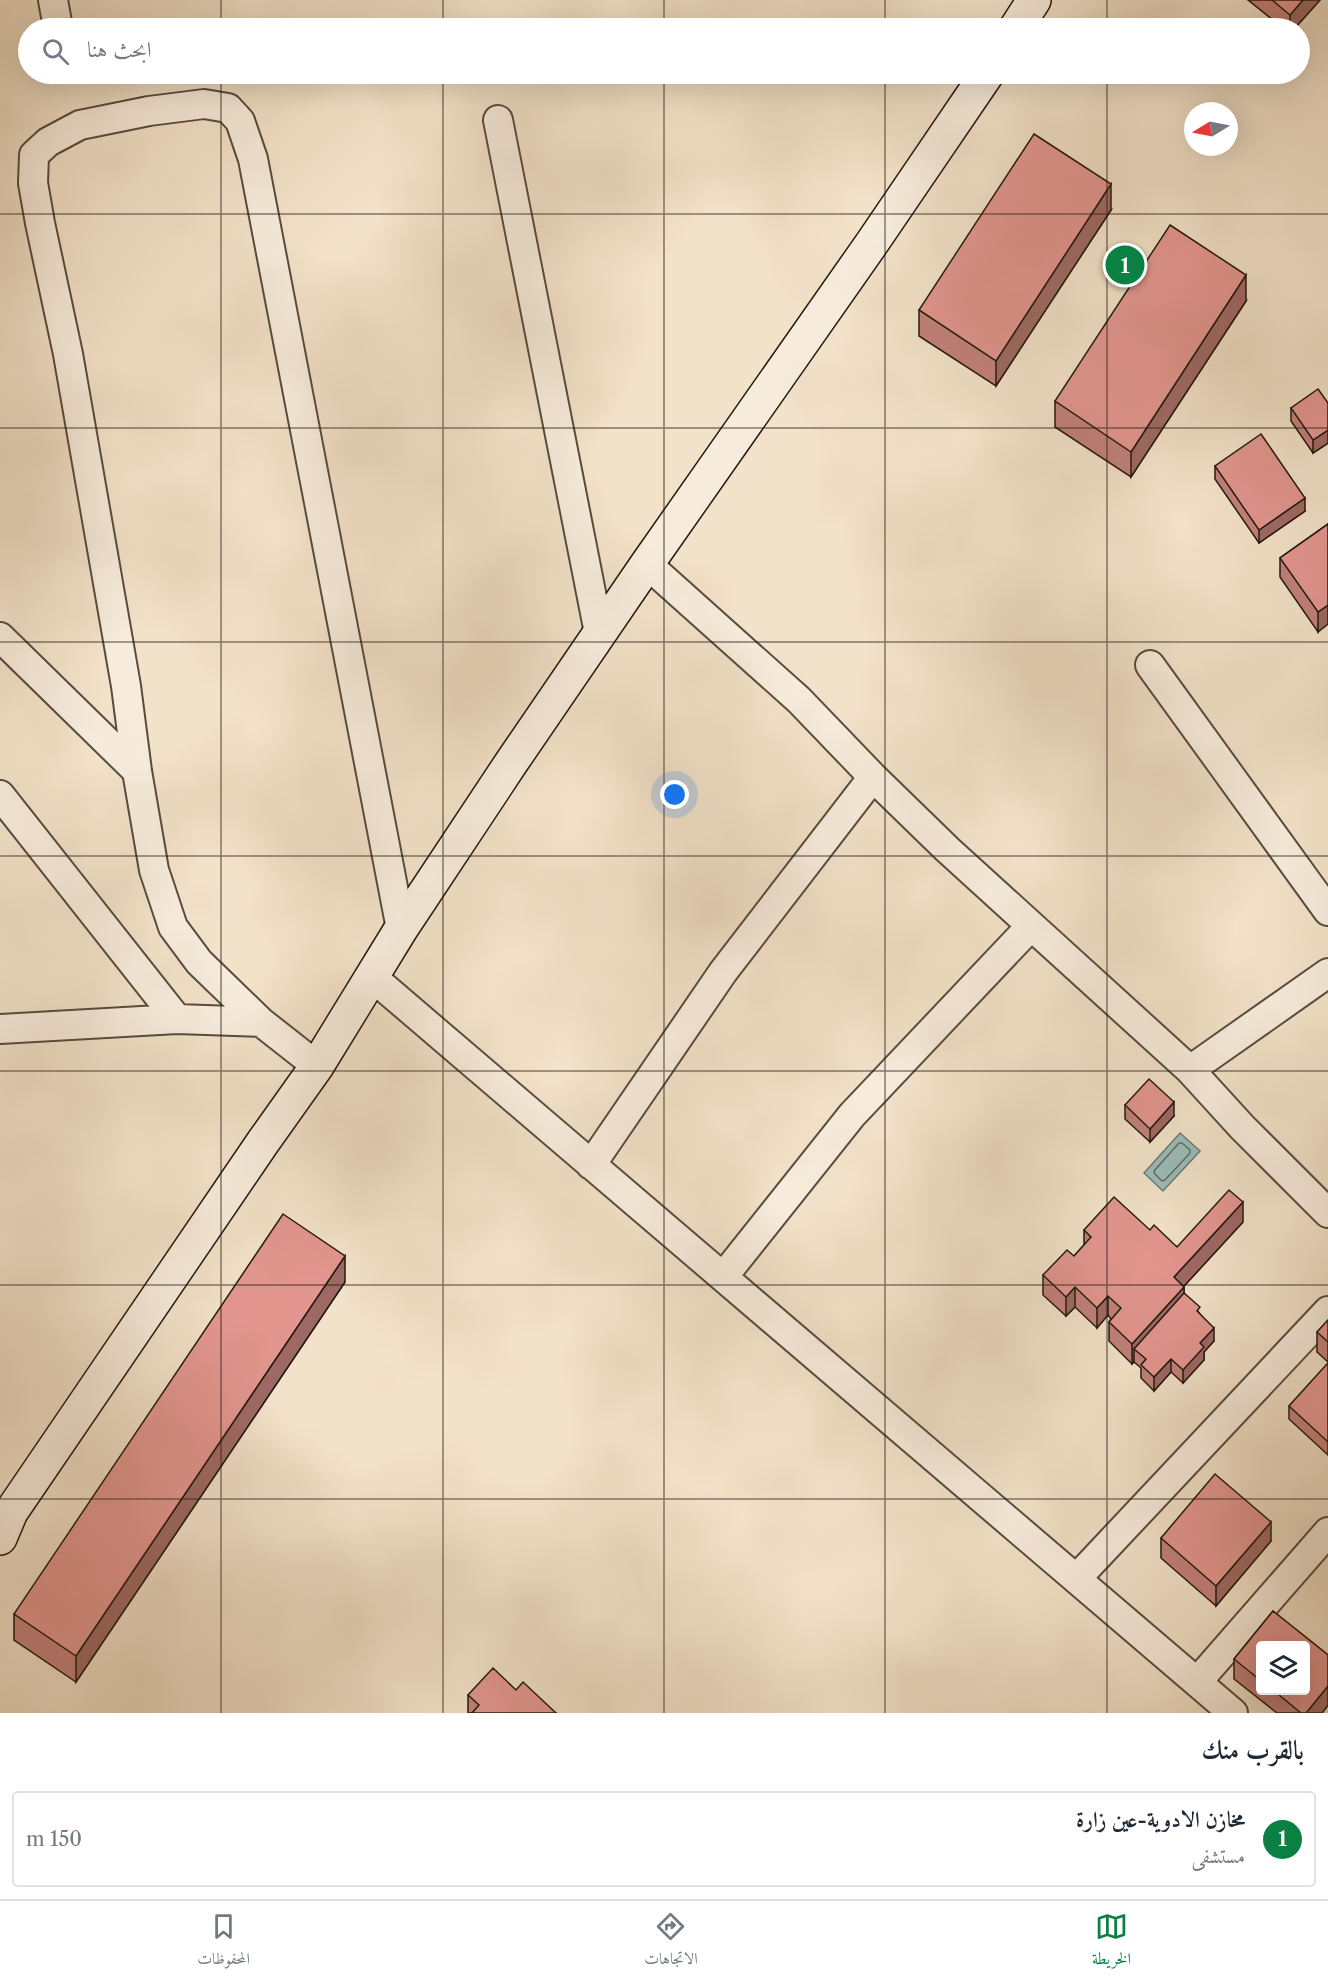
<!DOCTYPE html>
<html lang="ar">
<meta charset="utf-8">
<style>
:root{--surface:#fff;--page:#f6f6f7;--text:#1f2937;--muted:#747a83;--line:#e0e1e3;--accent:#0b8043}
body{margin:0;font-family:"Libre Caslon Text",Amiri,serif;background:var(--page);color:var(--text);direction:rtl}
.controls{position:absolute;right:18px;bottom:18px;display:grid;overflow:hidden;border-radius:6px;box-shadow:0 6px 24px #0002}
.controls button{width:54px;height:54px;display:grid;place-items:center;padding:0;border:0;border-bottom:2px solid var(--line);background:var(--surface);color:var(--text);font:30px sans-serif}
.compass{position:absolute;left:1184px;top:102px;width:54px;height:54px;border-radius:50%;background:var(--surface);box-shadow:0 6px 24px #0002;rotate:260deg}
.you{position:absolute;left:675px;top:795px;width:21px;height:21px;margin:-15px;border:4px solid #fff;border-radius:50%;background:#1a73e8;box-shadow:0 0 0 9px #1a73e833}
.badge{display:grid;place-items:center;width:39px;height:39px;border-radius:50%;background:var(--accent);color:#fff;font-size:20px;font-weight:700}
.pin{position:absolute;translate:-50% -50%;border:3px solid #fff;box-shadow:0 2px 6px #0006}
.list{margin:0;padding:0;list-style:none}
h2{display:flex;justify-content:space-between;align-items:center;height:78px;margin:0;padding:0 24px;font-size:26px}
h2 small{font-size:20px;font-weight:400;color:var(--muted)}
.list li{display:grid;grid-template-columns:39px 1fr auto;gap:18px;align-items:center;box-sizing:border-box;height:96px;margin:0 12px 12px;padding:0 12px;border:2px solid var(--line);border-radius:6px}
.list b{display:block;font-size:22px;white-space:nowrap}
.list p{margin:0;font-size:20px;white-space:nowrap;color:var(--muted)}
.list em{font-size:20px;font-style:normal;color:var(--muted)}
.icon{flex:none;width:33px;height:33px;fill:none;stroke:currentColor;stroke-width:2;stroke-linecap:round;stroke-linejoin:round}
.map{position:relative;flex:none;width:1328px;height:1713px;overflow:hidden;direction:ltr}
.search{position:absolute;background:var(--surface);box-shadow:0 6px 24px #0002;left:18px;right:18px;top:18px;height:66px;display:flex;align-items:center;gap:15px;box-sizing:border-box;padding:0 21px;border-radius:33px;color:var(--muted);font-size:22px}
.sheet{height:186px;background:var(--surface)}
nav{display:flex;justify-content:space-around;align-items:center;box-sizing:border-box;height:84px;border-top:2px solid var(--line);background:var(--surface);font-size:16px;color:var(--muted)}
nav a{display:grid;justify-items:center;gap:3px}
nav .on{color:var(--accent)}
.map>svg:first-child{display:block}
</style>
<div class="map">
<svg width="1328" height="1713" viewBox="0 0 1328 1713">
<rect width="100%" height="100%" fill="#f2e2c9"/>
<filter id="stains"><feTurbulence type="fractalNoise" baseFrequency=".00333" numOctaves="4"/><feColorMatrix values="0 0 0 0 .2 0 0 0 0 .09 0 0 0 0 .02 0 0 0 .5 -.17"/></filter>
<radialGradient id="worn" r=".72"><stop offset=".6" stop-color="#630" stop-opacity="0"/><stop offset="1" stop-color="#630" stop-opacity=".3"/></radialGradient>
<path fill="#9bbdb9" stroke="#6b7b76" stroke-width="1.5" d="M1180,1133L1200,1151L1163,1191L1144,1173Z"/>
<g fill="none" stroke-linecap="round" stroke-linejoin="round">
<path stroke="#606b65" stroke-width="1.5" d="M1179,1143H1182L1190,1150V1153L1165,1180L1162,1181L1155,1174L1154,1171Z"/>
<g stroke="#584b3f" stroke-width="32">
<path id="street" d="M53,0L58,28
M498,120L599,633
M647,564L799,700L873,777L947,849L1190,1070L1242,1127L1328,1213
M0,637L137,771
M1150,665L1328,911
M0,795L177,1019
M372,977L1233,1713
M0,1029L177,1019L261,1022
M317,1066L261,1022L199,962L173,927L154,870L137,771L126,686L68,354L40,223L33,183L34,155L48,142L80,125L149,111L204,104L228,108L240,121L253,159L401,929
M1190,1070L1328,973
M591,1165L723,972L873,777
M723,1277L852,1115L1031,926
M1077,1578L1328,1311
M1197,1682L1328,1532"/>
</g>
<g stroke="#241911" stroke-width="36">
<path id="secondary" d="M1016,28L1034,0
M0,1538L11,1512L263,1142L317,1066L401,929L511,763L647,564L872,243L987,74"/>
</g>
<use href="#street" stroke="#f7ecdc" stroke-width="28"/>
<use href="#secondary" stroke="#f7ecdc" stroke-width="33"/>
</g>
<path fill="#c2817b" stroke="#241911" stroke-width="1.5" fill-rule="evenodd" d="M1248,0H1320L1295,28H1283Z
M1111,210L996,386L919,336V310Z
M1246,301L1131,477L1055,427V401Z
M1328,403V443L1313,453L1291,421V408Z
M1215,466L1305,511L1259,543L1215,479Z
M1328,524L1318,632L1280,577V558Z
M1125,1105L1174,1116L1150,1142L1125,1119Z
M1243,1222L1184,1286V1293L1200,1314L1214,1341L1204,1352V1360L1183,1383L1171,1372L1154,1391L1141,1378V1368L1134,1362L1132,1364L1109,1341V1322L1111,1319L1108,1315L1097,1328L1075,1307L1066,1316L1043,1295V1275L1074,1256L1084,1245V1230H1150L1177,1247Z
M345,1282L76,1682L14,1640V1614Z
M1328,1320V1362L1317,1352V1332Z
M1328,1363V1455L1289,1419V1406Z
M1161,1538L1271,1541L1216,1606L1161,1558Z
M1273,1611L1328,1655V1705L1322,1713H1277L1234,1679V1659ZM1260,1646H1305V1690H1260Z
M516,1690L556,1713H468V1695Z"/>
<path fill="#9e6964" stroke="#241911" stroke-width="1.5" d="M1303,0H1320L1295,28H1290V15Z
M1111,184V210L996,386V361Z
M1246,275V301L1131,477V452Z
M1328,430V443L1313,453V440Z
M1305,498V511L1259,543V530Z
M1328,605V624L1318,632V612Z
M1174,1102V1116L1150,1142V1129Z
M1243,1202V1222L1174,1297V1277Z
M345,1256V1282L76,1682V1656Z
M1075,1287V1307L1066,1316V1297Z
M1184,1287V1306L1134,1349V1362L1132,1364V1344Z
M1108,1296V1315L1097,1328V1308Z
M1214,1328V1341L1204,1352V1360L1183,1383V1370L1200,1343Z
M1171,1359V1372L1154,1391V1377Z
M1271,1522V1541L1216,1606V1586Z
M1328,1686V1705L1322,1713H1306Z"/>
<path fill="#e2968f" stroke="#241911" stroke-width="1.5" d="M1272,0H1303L1290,15Z
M1034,134L1111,184L996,361L919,310Z
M1170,225L1246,275L1131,452L1055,401Z
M1318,389L1328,403V430L1313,440L1291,408Z
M1261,434L1305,498L1259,530L1215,466Z
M1328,524V605L1318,612L1280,558Z
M1149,1079L1174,1102L1150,1129L1125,1105Z
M1229,1190L1243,1202L1174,1277L1184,1287L1132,1344L1109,1322L1121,1308L1108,1296L1097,1308L1075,1287L1066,1297L1043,1275L1067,1250L1074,1256L1091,1237L1084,1230L1114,1197L1150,1230L1154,1225L1177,1247Z
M283,1214L345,1256L76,1656L14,1614Z
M1184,1293L1200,1307L1197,1311L1214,1328L1200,1343L1204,1347L1183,1370L1171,1359L1154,1377L1141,1365L1146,1359L1134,1349Z
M1328,1320V1342L1317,1332Z
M1328,1363V1442L1289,1406Z
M1215,1474L1271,1522L1216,1586L1161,1538Z
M1273,1611L1328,1655V1686L1306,1713H1301L1273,1690H1305V1646H1260V1680L1234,1659Z
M493,1668L516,1690L523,1682L556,1713H472L479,1705L468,1695Z"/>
<path fill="none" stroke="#241911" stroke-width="1.5" stroke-opacity="0.55" d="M221,0V28M443,0V28M664,0V28M885,0V28M1107,0V28M221,74V1713M443,74V1713M664,74V1713M885,74V1713M1107,74V1713M0,214H1328M0,428H1328M0,642H1328M0,856H1328M0,1071H1328M0,1285H1328M0,1499H1328"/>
<rect width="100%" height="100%" filter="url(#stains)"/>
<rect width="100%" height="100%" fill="url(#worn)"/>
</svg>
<div class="controls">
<button><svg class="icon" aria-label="layers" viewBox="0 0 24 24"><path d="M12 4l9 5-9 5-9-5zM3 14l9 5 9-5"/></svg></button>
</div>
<svg class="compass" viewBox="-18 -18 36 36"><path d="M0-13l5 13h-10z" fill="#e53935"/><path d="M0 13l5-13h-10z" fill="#747a83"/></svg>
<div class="you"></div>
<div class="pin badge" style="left:1125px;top:265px">1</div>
<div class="search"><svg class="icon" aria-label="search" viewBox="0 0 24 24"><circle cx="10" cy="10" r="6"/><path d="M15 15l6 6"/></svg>ابحث هنا</div>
</div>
<section class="sheet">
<h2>بالقرب منك<small></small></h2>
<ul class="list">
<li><span class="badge">1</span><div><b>مخازن الادوية-عين زارة</b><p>مستشفى</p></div><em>150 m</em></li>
</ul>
</section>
<nav>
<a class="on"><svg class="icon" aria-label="map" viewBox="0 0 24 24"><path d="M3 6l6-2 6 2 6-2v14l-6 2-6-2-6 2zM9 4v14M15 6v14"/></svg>الخريطة</a>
<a><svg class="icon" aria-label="directions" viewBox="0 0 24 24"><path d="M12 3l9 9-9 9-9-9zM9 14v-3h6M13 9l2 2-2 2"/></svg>الاتجاهات</a>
<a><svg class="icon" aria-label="saved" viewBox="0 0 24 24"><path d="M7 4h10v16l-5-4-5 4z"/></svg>المحفوظات</a>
</nav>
